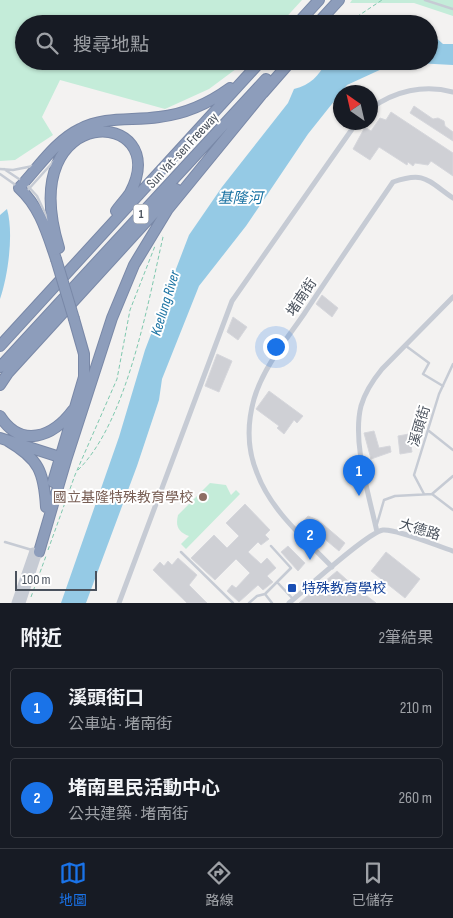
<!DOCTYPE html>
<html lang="zh-TW">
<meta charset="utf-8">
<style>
:root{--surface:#171b24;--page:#242831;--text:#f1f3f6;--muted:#9ea1a6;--line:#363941;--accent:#1a73e8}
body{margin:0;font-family:"Sofia Sans Condensed","Noto Sans TC",sans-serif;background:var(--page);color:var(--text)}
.compass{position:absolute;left:333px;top:85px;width:45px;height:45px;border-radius:50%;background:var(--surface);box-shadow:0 1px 4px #0004;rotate:326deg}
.scale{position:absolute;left:15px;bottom:12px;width:82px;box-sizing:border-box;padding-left:5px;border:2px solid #4a525d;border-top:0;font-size:14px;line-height:18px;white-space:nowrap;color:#4a525d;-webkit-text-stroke:4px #fff;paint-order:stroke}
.you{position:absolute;left:275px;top:346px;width:18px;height:18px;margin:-12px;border:4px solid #fff;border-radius:50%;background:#1a73e8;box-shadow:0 0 0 8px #1a73e833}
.badge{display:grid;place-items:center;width:32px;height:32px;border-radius:50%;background:var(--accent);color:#fff;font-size:16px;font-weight:700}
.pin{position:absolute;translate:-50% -41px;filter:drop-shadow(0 1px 2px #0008)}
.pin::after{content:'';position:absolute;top:26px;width:18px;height:15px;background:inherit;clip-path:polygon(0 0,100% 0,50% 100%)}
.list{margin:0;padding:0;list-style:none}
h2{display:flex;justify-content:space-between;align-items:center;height:65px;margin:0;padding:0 20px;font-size:21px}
h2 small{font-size:16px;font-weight:400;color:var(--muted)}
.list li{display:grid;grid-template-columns:32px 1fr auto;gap:15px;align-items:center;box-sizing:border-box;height:80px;margin:0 10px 10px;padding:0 10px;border:1px solid var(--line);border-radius:5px}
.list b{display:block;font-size:19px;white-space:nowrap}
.list p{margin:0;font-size:16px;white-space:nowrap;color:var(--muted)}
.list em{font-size:16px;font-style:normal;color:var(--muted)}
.icon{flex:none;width:28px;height:28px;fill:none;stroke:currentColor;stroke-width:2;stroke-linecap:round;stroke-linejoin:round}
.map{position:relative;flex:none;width:453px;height:603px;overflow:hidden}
.search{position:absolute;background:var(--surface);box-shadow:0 1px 4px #0004;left:15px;right:15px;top:15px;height:55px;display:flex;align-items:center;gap:12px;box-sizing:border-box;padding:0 18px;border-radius:28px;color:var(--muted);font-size:19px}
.sheet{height:245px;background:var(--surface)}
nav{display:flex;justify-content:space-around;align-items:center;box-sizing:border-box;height:70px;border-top:1px solid var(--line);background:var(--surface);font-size:14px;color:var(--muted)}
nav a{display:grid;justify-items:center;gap:2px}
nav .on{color:var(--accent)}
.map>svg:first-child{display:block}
</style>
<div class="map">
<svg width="453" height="603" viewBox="0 0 453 603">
<rect width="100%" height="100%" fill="#f3f2f1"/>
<path fill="#c4ecd9" d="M0,0H302L280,24H24V61H243L244,63L209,89L165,109L60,80L42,117L53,135L15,160L0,161Z
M352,0H453V16L414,3H350Z
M210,483L226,485L231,495L236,490L240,494L186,549L181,544L189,536C179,532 175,527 178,515Z"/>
<path fill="#95cae5" d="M432,34L443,44H453V65L397,62L347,85L308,134L246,226L199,286L162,379L159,400L137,466L86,603H61L119,437L145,350L189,235L222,187L288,103L294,89C311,85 318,76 327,61H429V36Z
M7,209C14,233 8,276 0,299V215Z"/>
<path fill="#cfd0d5" stroke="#d6d7dc" d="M414,106L433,119L438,118L444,121L445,126L453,132V141L410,113Z
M391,112L453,153V176L431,161L428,165L415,163L413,166L408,162L407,165L379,147L370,160L353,149L365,127L371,131L380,118L386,120Z
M322,295L338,308L332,317L316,304Z
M233,317L247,327L238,340L227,332Z
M217,354L232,361L219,392L205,386Z
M269,391L303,416L297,423L294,420L284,434L277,428L279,426L256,409Z
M374,431L379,448L390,446L391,452L371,459L364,433Z
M409,434L412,452L400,454L398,436Z
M245,504L270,530L265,535L269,539L261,545L258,542L248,552L261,564L267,558L276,568L267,576L273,582L263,590L258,585L239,602L227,591L232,585L236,588L250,573L236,559L215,580L191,558L214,535L227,548L239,536L226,523Z
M308,516L318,520L345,543L339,551L303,521Z
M288,546L305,563L298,571L281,552Z
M386,552L420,579L405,598L371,571Z
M178,558L197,575L189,585L207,603H187L153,570L160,562L164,566L168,561L172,565Z
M337,571L347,580L376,603H299Z"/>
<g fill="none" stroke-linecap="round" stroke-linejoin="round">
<g stroke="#7988a7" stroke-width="12">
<path id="motorway" d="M297,24L319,0
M317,24L339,0
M263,93L291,61
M59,248C13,98 175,108 130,193C126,199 120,205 116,211
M56,259C47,233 40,207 19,188C38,168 55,141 80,129C105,116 132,121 159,117C186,114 208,104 230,88
M0,346L261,61
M0,367L266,79
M0,385L8,373L176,189
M0,416C21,449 53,437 73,410
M0,438L66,459
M8,441C39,459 44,472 46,507
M53,482L84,377V354L74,319
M39,552L66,460L112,318L134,265L168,209L266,89"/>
</g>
<path stroke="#7fc8ae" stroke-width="1" stroke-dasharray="4 2.5" stroke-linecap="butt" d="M346,24L382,0
M78,470C127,422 148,303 163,237L161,235
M48,550L75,475L117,379L130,310L155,246
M31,597L46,556"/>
<path stroke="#c6cbd4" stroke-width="2.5" d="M425,0L453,9
M0,169L13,170L33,166
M4,169L22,181
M0,174L17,186
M26,184L37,196L50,224
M26,192L54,161
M406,346L429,363L423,374L443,386
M429,431L453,450
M424,494L414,475L439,394L453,364
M432,494L453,476
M377,524L384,500L395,496L432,494L453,510
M5,542L32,550
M271,546L291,568L265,594L272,603
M181,552L233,603
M277,582L293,599
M249,603L257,596L265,594"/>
<path stroke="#c6cbd4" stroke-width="5" d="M370,109C394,91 424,84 453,92
M377,532C369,495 352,442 361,406C365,392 373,380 382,369L453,297
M332,567C305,539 271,511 257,473C247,449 247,424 254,399C263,368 286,340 304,314C333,270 363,226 393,182C425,171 427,180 453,198
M119,603L232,301L357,122
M289,603C305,590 368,532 383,530C398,529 437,546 453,551"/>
<path stroke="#c6cbd4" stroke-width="7" d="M15,603L33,551L39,552L22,603"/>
<use href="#motorway" stroke="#8d9dbb" stroke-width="10"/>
<g stroke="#7988a7" stroke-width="12" stroke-linecap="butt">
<path id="motorway-bridge" d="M56,259L74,319"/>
</g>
<use href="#motorway-bridge" stroke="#8d9dbb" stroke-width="10"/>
</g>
<circle fill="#8d6e63" stroke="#fff" stroke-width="2" cx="203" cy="497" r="5"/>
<rect fill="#1a4fb4" stroke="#fff" stroke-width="2" x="287" y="583" width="10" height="10" rx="2.5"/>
<g text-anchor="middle" stroke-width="4" stroke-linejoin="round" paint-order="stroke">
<rect fill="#fff" stroke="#80868e" stroke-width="1" x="133.5" y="204.5" width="15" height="19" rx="4"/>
<g font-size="12" font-weight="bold" fill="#4a525d">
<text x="141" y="218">1</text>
</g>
<g font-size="14" fill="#4a525d" stroke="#fff">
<text transform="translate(182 150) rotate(-47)" y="5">Sun Yat-sen Freeway</text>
<text transform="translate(301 297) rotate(-56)" y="5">堵南街</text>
<text transform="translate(419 426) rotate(-73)" y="5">溪頭街</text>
<text transform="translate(420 529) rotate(17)" y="5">大德路</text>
</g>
<g font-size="14" fill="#785e54" stroke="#fff" text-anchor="end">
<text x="193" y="502">國立基隆特殊教育學校</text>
</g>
<g font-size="14" fill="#164399" stroke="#fff" text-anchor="start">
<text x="302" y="593">特殊教育學校</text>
</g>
<g font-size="15" font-style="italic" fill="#1972a2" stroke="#fff">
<text x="240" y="203">基隆河</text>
<text transform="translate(165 303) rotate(-73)" y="5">Keelung River</text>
</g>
</g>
</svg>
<svg class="compass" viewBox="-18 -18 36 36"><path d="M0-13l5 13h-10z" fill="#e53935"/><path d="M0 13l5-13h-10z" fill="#9ea1a6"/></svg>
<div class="scale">100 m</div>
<div class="you"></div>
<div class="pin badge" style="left:359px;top:496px">1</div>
<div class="pin badge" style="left:310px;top:560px">2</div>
<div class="search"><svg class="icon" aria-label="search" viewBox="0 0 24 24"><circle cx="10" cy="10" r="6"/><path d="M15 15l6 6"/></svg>搜尋地點</div>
</div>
<section class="sheet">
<h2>附近<small>2筆結果</small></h2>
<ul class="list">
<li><span class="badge">1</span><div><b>溪頭街口</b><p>公車站 · 堵南街</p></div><em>210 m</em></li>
<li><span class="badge">2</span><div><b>堵南里民活動中心</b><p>公共建築 · 堵南街</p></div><em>260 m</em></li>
</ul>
</section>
<nav>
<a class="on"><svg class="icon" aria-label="map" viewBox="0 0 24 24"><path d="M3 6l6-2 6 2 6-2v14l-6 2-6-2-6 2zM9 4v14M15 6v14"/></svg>地圖</a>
<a><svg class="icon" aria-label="directions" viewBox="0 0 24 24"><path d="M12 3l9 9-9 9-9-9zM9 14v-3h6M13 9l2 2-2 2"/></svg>路線</a>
<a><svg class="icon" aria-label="saved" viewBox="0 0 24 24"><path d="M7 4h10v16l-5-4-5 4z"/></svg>已儲存</a>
</nav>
